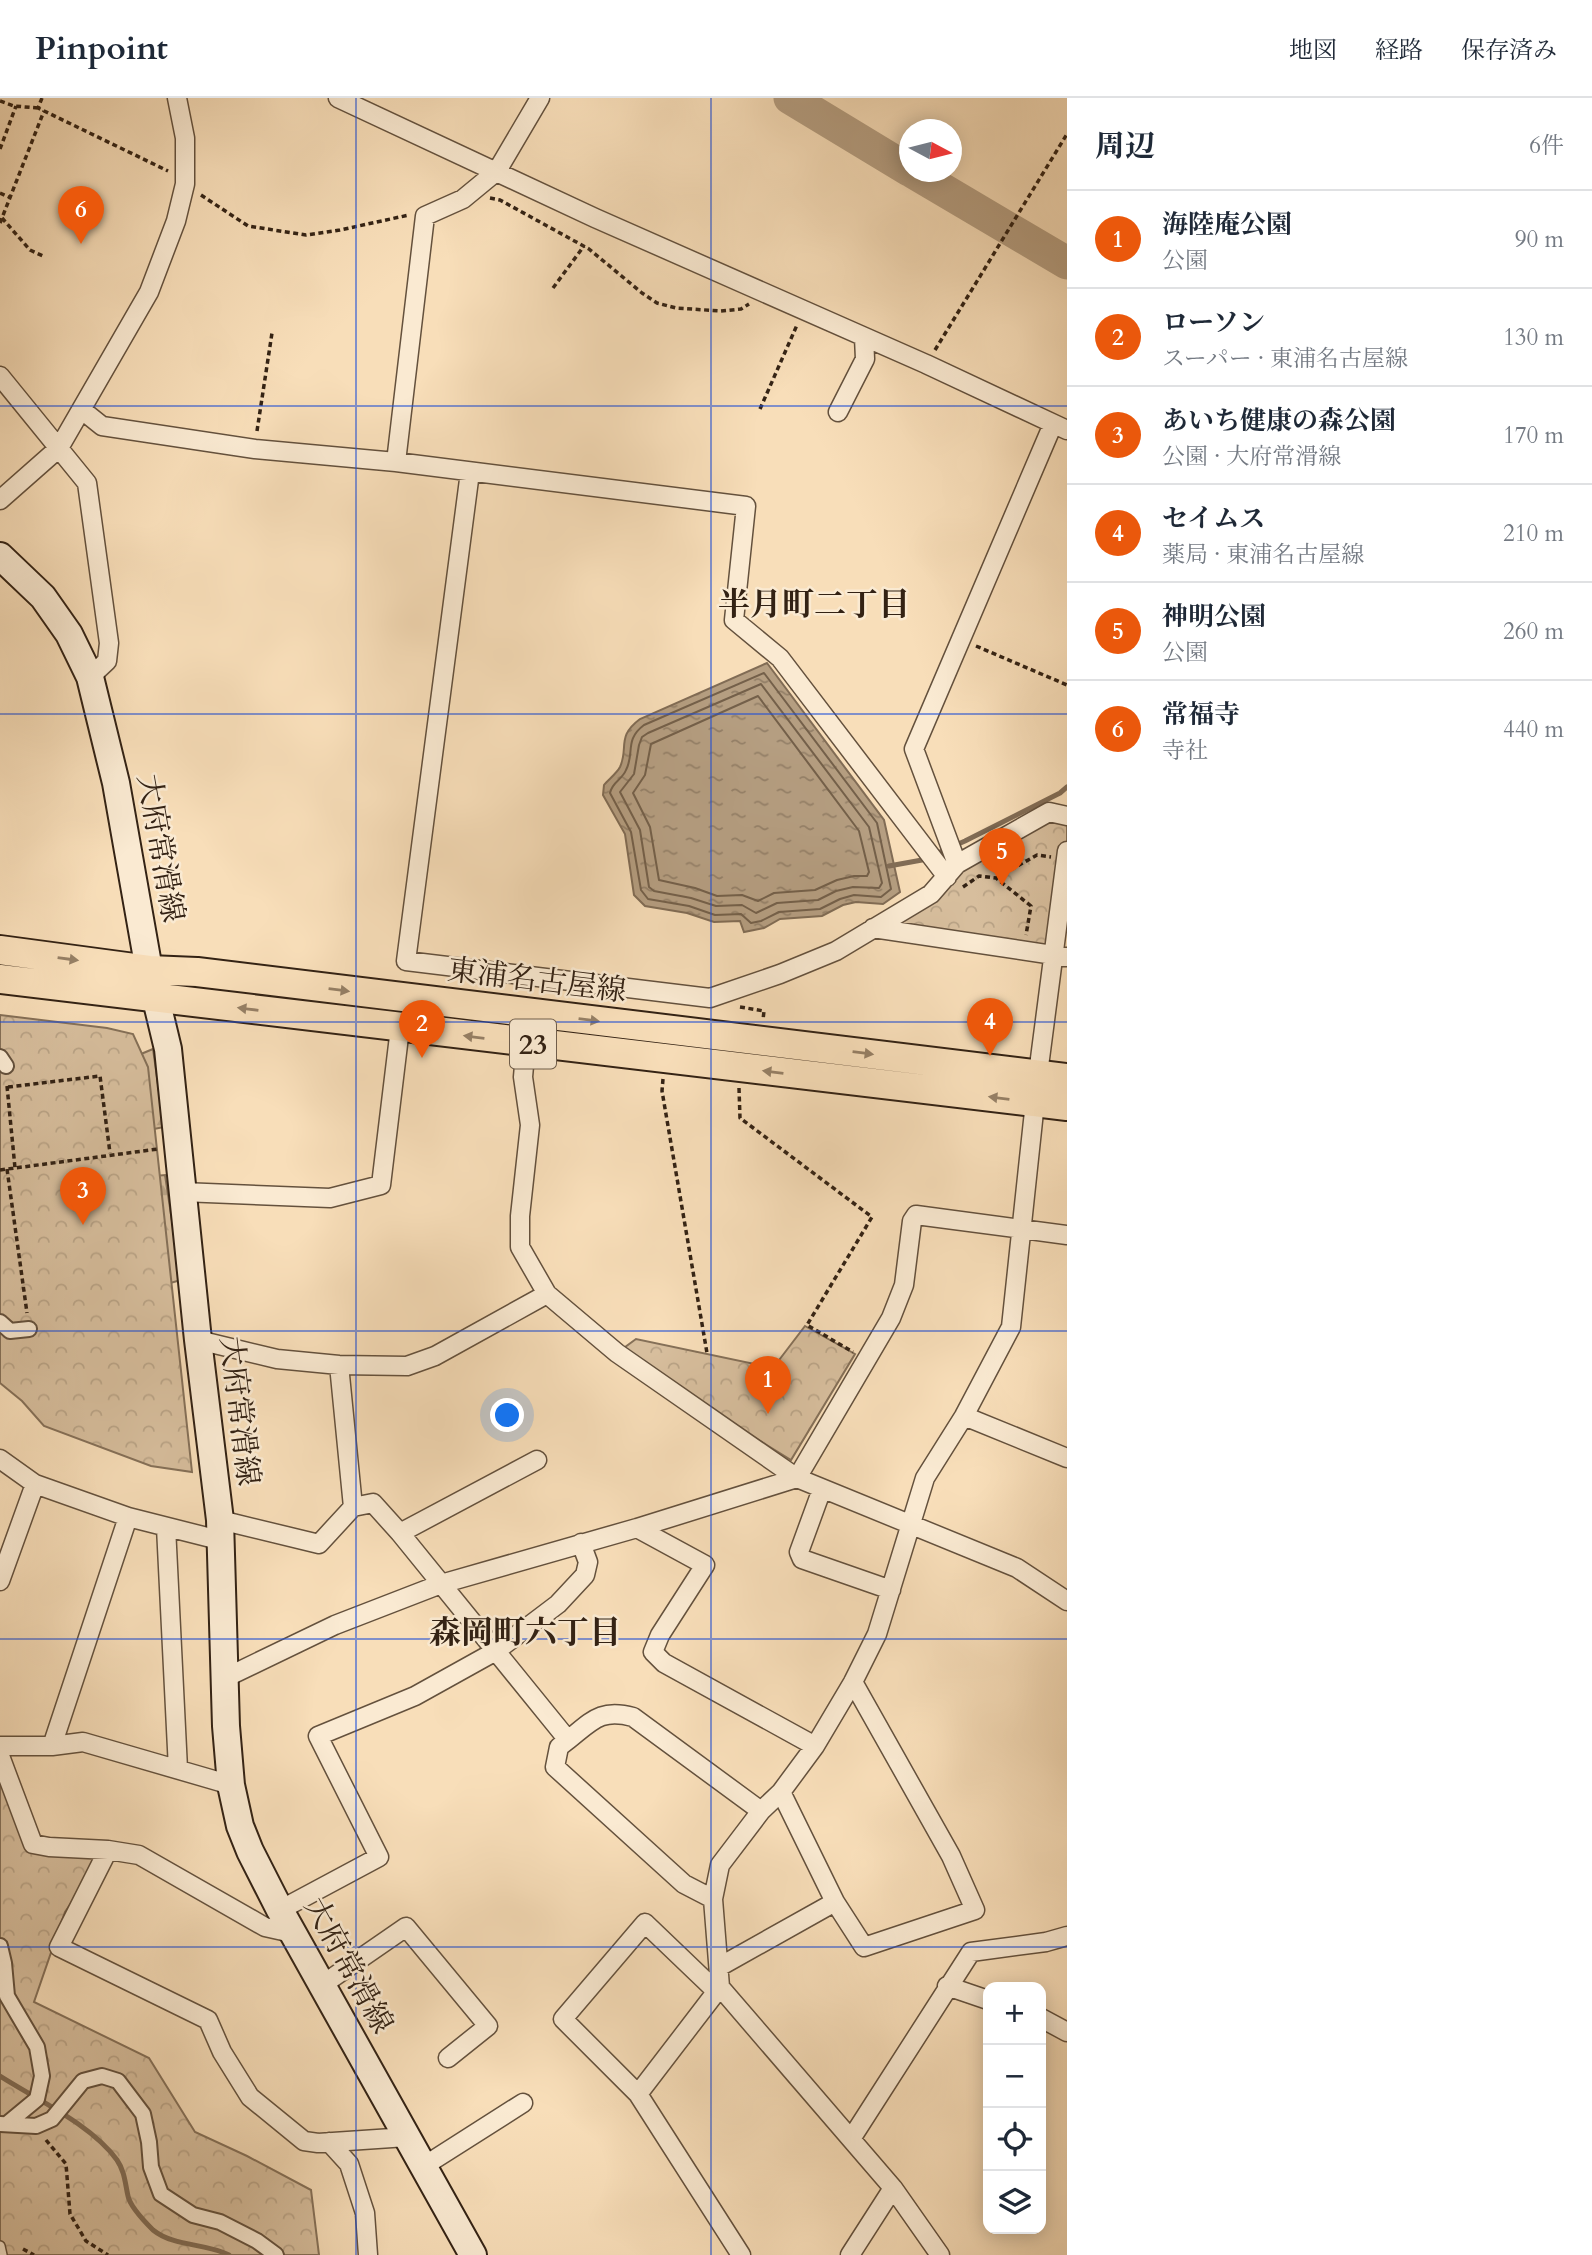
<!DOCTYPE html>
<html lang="ja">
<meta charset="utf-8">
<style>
:root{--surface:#fff;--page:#f6f6f7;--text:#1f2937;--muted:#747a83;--line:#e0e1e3;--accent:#ea580c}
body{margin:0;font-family:Cardo,"Noto Serif JP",serif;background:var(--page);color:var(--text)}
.controls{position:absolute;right:21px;bottom:21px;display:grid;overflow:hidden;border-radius:14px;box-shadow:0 4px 18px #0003}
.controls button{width:63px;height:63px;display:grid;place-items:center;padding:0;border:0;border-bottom:2px solid var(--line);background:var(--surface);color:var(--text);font:35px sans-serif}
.compass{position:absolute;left:899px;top:21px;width:63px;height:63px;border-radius:50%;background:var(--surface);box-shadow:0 4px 18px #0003;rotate:97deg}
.you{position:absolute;left:508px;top:1318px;width:24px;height:24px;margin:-18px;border:5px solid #fff;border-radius:50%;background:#1a73e8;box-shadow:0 0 0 10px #1a73e833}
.badge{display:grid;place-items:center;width:46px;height:46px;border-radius:50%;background:var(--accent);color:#fff;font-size:23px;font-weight:700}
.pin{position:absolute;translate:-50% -58px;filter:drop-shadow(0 2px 4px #0008)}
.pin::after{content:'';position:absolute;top:37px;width:24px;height:21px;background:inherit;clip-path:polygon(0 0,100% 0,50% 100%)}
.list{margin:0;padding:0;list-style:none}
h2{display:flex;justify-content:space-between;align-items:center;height:91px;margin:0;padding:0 28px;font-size:30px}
h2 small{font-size:23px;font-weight:400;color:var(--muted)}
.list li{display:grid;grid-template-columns:46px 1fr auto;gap:21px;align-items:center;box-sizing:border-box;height:98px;padding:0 28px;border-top:2px solid var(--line)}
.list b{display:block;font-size:26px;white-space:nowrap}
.list p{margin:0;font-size:23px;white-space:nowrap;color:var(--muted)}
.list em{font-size:23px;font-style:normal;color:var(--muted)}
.icon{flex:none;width:38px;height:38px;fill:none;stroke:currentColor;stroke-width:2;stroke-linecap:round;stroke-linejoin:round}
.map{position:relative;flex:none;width:1067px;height:2157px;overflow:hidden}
header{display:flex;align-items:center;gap:42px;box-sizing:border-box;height:98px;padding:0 35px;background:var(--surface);border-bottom:2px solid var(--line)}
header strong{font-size:33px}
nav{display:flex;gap:38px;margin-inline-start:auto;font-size:24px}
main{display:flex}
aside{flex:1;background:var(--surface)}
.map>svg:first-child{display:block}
</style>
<header>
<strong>Pinpoint</strong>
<nav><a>地図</a><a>経路</a><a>保存済み</a></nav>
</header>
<main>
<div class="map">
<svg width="1067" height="2157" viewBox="0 0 1067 2157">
<defs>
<pattern id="forest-firs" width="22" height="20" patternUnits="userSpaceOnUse" patternTransform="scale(1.75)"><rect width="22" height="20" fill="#d7be9d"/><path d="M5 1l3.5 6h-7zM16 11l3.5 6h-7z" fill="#b9a386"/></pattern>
<pattern id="park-crowns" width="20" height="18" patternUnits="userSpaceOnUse" patternTransform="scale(1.75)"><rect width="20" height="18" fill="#d7be9d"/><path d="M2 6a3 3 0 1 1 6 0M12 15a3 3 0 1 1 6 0" fill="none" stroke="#b9a386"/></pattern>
<pattern id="water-ripples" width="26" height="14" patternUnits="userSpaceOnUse" patternTransform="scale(1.75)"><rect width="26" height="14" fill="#b59e81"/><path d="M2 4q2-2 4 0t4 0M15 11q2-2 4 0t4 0" fill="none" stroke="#948068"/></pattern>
</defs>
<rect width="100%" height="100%" fill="#f8deb9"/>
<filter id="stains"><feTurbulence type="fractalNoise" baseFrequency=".00286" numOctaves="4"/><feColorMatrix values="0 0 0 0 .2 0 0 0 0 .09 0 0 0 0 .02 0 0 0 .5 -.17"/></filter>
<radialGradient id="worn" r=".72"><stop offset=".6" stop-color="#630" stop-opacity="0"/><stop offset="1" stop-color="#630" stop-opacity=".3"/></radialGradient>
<path fill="url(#forest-firs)" stroke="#857058" stroke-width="2" d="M153,951L164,1029L139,1034L129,961Z
M165,1077L181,1182L163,1187L144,1079Z"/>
<path fill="url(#park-crowns)" stroke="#857058" stroke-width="2" d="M1049,714L1067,718V777L1054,858L873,830L947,779Z
M0,917L107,930L133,936L148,969L192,1374L151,1368L44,1328L22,1303L0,1285Z
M805,1228L855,1256L791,1362L617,1255L636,1241L773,1270Z
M0,1656L33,1746L108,1752L65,1814L34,1904L149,1960L195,2034L247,2058L311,2092L319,2157H0Z"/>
<path fill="url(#water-ripples)" stroke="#816c55" stroke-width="2" d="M767,565L884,722L900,794L883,806L856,804L843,807L822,818L780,821L764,830L744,834L740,823L714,824L687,815L645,808L634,797L625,736L603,697L604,687C608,682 617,675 620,669C629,649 616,639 640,621Z"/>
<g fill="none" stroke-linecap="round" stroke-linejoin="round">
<path stroke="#74604a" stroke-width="2" d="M764,575L877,725L891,791L881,799L854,797L840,801L820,811L779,814L761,823L751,825L741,816L715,817L689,808L648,801L641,792L631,734L610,695C612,684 622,682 626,672C635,655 624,642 644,627Z
M761,586L869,729L882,785L879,790L853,789L836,793L818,802L777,805L756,815L742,807L716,808L691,800L654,793L649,789L640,732L620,694L634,676L639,647L642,639L648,635Z
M758,598L859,733L869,774L867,778H854L837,782L815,792L774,795L758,803L742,797L717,798L695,790L659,782L650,729L633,695L645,677L651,646Z"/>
<path stroke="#816c55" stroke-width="5" d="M889,768L922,762L965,743L1060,695L1067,689
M0,1978C36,2001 92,2027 117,2062C125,2074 125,2085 128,2098C130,2108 145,2124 153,2132C174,2149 206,2145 229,2157"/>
<path stroke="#b59e81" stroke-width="33" d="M790,0L909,72
M913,74L1067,165"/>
<g stroke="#64513d" stroke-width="12">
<path id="service" d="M0,2148L2,2157"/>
</g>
<g stroke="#64513d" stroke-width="18">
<path id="pedestrian" d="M0,959L6,968
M0,1224L10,1233L29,1231
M0,1848L4,1865L7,1898L37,1949L42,1978L37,2001L8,2025
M0,2026L36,2028L52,2021L83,1983L102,1978L118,1983L143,2016L149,2044L151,2069L161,2096L193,2117L220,2124L257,2143L276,2157"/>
</g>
<g stroke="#64513d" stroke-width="21">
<path id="minor" d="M338,0L595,120L926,266L1067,332
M0,278L87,385L109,545L107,563L90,579
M82,312L102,328L255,351L396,364L746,408L734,522L780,560L947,779
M838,314L865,261L864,239
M396,364L425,118L463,101L497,73L540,0
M470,374L406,863L710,900L780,876L836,853L931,796L957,766L1049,714L1067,718
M0,402L59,350L149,194L176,123L185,86V40L177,0
M957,766L914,651L1053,326
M873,830L1067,859
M526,945L523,979L530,1027L520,1118V1149L547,1196L617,1255L797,1380L1017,1470L1067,1503
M182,1094L330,1100L381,1087L400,930
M198,1242L277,1261L339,1267L407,1268L435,1258L547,1196
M964,1318L1067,1360
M0,1361L35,1386L128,1419L219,1442
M822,1391L799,1454L802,1461L891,1492
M353,1409L373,1405L400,1435L568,1642L559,1649L555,1669L684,1786L713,1801
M220,1422L319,1446L353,1409L339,1267
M166,1429L178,1671
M637,1430L705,1467L660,1537L653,1554L664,1565L815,1648
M400,1435L537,1362
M0,1483L35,1386
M225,1580L335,1527L441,1486L637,1430L797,1380L891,1220L904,1187L912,1123L916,1117L1067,1137
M568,1642C592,1623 601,1610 633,1619L761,1713
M0,1648H52L83,1644L231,1687
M52,1648L128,1419
M0,1658L33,1746L49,1749L108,1752L139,1757L265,1829L292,1835
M781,1694L835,1804L864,1849L975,1812L951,1758L853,1584
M108,1752L59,1849L208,1922L222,1954L250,1999L304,2043L318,2045L407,2039
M280,1812L379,1759L318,1638L415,1598L496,1553L558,1506L585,1477L588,1464L581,1445
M719,1869L835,1804
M322,1887L406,1829L488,1928L448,1960
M947,1888L988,1902
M720,1889L638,1996L741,2157
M1041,1920L1067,1934
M638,1996L563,1921L645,1825L716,1893
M851,2041L971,1854L1046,1844L1067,1838
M329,2044L349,2066L365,2115L368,2157
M424,2068L523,2005
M850,2157L893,2090
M940,2157L893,2090L720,1889L713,1801L720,1767L761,1713L781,1694L815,1648L853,1584L877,1536L925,1380L964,1318L1011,1229L1038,976L1067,753"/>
</g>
<g stroke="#332214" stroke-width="30">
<path id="secondary" d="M0,458L43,499L69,536L90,579L116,685L149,872L168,951L198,1242L220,1422L226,1628L231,1687L240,1728L250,1753L280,1812L473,2157"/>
</g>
<g stroke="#332214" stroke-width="32">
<path id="primary" d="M0,852L149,872L197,874L1067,980
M0,881L1067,1008"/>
</g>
<path stroke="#332214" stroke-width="3.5" stroke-dasharray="5 3.5" stroke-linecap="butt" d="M42,0L38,10L168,73
M0,3L14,8L38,10
M0,51L16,8
M0,95L11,100
M201,97L248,128L306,137L340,132L409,117
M490,100L500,102L589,151L642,195L657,205L676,210L721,213L741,211L749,206
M2,120L30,152L43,158
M0,125L44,13
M553,190L584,148
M935,252L1067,36
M760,311L797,227
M257,333L272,235
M976,548L1067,587
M996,780L1037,757L1051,759
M963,789L979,778L996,780L1031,808L1026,837
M740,909L764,913L763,922
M663,981L662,993L707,1255
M7,988L15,1070
M8,989L100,978L110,1055
M739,990L740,1020L872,1119L807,1227L853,1254
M7,1071L27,1215
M0,1072L158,1051
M46,2042L66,2066L70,2116L86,2143L108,2157
M23,2151L34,2157"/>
<use href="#service" stroke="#faead2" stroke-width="9"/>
<use href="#pedestrian" stroke="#faead2" stroke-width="14"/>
<use href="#minor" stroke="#faead2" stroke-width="18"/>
<use href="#secondary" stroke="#faead2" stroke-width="26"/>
<use href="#primary" stroke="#f8deb9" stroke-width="28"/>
</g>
<defs><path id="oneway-solid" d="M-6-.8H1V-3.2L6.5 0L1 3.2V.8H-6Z" transform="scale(1.75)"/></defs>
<g fill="#968066">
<use href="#oneway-solid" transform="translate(68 861) rotate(8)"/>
<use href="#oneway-solid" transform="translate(339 892) rotate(7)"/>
<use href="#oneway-solid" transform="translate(248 911) rotate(-173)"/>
<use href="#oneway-solid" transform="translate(589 922) rotate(7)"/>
<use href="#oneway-solid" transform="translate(474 939) rotate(-173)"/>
<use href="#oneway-solid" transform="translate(863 955) rotate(7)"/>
<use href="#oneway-solid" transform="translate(773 974) rotate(-173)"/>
<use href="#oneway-solid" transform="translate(999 1000) rotate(-173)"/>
</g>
<path fill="none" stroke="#1d4ed8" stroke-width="2" stroke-opacity="0.55" d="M356,0V2157M711,0V2157M0,308H1067M0,616H1067M0,924H1067M0,1233H1067M0,1541H1067M0,1849H1067"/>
<g text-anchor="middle" stroke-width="5" stroke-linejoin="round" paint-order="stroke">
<rect fill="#faead2" stroke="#6f5e4d" stroke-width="2" x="510" y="921.5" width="46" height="49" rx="5"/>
<g font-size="28" font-weight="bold" fill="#332214">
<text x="533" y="956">23</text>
</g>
<g font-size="30" fill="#332214" stroke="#faead2">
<text transform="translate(161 750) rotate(80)" y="10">大府常滑線</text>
<text transform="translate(537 882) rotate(7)" y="10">東浦名古屋線</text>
<text transform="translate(240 1313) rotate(83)" y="10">大府常滑線</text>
<text transform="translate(349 1867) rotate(61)" y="10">大府常滑線</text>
</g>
<g font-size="32" font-weight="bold" fill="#332214" stroke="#faead2">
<text x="814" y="517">半月町二丁目</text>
<text x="525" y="1545">森岡町六丁目</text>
</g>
</g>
<rect width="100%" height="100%" filter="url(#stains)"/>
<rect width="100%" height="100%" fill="url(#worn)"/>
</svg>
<div class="controls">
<button>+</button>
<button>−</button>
<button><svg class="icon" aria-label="locate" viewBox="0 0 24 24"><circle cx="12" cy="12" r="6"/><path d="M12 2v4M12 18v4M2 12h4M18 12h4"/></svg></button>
<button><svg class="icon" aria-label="layers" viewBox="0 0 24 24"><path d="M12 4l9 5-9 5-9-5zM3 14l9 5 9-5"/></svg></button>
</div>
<svg class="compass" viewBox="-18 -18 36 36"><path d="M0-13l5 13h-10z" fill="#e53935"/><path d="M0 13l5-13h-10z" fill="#747a83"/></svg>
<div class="you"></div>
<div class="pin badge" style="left:768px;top:1316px">1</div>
<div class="pin badge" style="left:422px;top:960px">2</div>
<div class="pin badge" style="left:83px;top:1127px">3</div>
<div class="pin badge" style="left:990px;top:958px">4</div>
<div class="pin badge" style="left:1002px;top:788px">5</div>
<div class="pin badge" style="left:81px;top:146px">6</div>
</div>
<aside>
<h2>周辺<small>6件</small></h2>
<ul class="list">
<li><span class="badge">1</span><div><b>海陸庵公園</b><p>公園</p></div><em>90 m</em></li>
<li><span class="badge">2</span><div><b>ローソン</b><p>スーパー · 東浦名古屋線</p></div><em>130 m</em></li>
<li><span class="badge">3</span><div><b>あいち健康の森公園</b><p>公園 · 大府常滑線</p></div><em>170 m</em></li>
<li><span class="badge">4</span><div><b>セイムス</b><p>薬局 · 東浦名古屋線</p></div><em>210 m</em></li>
<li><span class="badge">5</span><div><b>神明公園</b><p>公園</p></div><em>260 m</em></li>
<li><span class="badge">6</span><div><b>常福寺</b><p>寺社</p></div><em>440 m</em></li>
</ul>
</aside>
</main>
